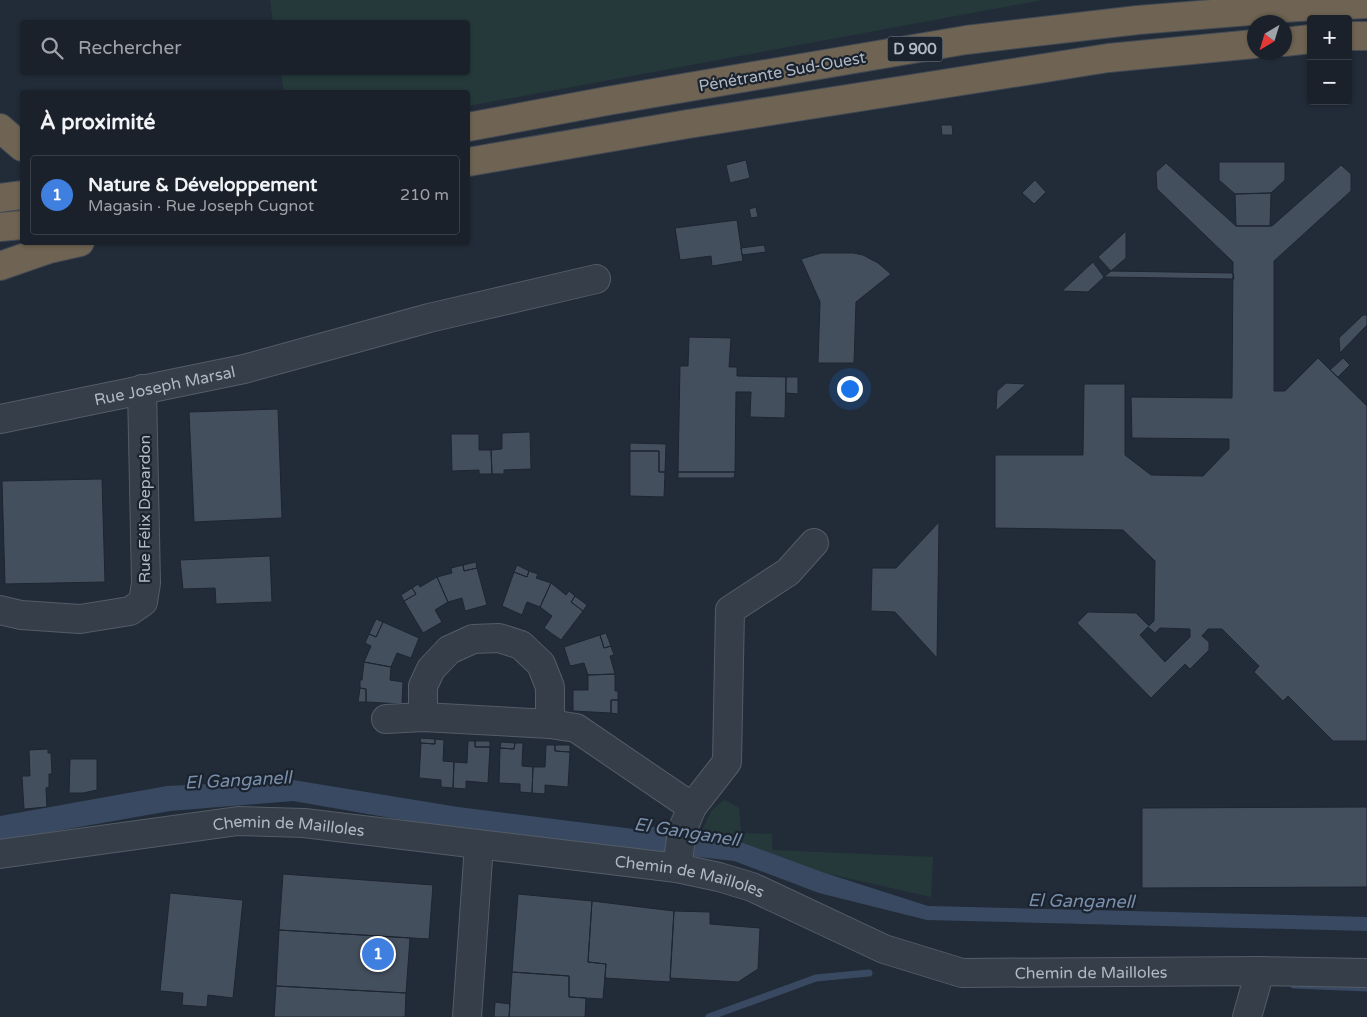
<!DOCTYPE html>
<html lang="fr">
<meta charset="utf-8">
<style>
:root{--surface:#1a212b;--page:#272e37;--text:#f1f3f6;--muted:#9fa3a9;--line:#383e47;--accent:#88b1f3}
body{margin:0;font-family:"Varela Round",sans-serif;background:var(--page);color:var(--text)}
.controls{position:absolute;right:15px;top:15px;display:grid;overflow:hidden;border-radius:5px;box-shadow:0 1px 4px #0004}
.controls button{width:45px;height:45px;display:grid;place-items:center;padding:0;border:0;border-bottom:1px solid var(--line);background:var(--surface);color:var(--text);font:25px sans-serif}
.compass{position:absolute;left:1247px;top:15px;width:45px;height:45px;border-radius:50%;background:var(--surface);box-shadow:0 1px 4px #0004;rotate:218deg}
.you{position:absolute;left:849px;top:388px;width:18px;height:18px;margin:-12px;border:4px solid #fff;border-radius:50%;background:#1a73e8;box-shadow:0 0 0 8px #1a73e833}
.badge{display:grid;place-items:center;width:32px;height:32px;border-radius:50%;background:var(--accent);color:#fff;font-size:16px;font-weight:700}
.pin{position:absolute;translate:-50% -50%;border:2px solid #fff;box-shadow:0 1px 5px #0006}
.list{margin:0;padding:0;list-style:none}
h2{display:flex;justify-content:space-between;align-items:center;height:65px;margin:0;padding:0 20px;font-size:21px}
h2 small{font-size:16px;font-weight:400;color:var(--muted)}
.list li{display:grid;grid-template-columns:32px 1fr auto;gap:15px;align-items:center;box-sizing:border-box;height:80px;margin:0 10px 10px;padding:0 10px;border:1px solid var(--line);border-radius:5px}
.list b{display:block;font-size:19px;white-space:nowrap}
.list p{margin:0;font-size:16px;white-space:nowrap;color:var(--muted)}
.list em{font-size:16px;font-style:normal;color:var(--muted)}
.icon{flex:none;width:28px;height:28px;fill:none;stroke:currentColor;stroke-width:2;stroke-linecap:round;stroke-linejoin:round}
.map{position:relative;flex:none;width:1367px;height:1017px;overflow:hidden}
.search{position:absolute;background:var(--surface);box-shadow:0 1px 4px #0004;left:20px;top:20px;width:450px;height:55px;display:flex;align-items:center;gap:12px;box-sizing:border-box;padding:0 18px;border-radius:5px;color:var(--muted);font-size:19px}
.panel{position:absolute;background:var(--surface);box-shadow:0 1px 4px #0004;left:20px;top:90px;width:450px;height:155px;border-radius:5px}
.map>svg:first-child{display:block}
</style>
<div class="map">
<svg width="1367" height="1017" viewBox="0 0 1367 1017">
<rect width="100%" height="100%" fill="#222c39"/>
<path fill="#25393b" d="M270,0H1043L468,106V92H284L281,73L468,72V22H273Z
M724,800L739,808L741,833L772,834V850L933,857L931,897L825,873L738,841L700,835L711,811Z"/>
<path fill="#394961" d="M293,780L458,807L642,830L648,826L738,841L825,873L928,906L1367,917V931L927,920L819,893L734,861L454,829L293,801L170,811L0,841V816L167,786Z"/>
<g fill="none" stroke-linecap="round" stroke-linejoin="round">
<path stroke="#394961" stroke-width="7" d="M1294,985L1367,988
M709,1017L816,978L869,973"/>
</g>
<path fill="#444f5d" stroke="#1d2530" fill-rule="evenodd" d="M941,125H952L953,135H942Z
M746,160L750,178L730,183L726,165Z
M1219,162H1285V180L1271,193L1235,194L1219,180Z
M1166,163L1236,226H1272L1341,165L1351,174V191L1274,261V391H1285L1318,358L1367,406V741H1333L1288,696L1283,701L1254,672L1259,666L1222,629H1208L1202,636L1209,642V650L1190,669L1185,664L1151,698L1077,623L1088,612L1136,613L1149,626L1154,621L1155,561L1123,530L995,528V455H1083L1084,384H1125V455L1151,475L1203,476L1229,449V439L1132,438L1131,397L1232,398L1233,262L1157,189L1156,172ZM1148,627L1155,633L1160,628L1190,629V637L1165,662L1140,635Z
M1035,180L1046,192L1034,204L1022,193Z
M1271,193L1270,226H1236L1235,194Z
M756,207L758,217L751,218L749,209Z
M737,220L743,261L712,266L711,256L680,260L675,228Z
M1126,231V258L1111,271L1098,257Z
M764,245L766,252L742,255L741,248Z
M821,253H853L863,255L878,263L891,274L856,302L854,363H818L820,302L801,259Z
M1093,262L1104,277L1088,292L1062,291Z
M1111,271L1233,273L1234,279L1104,277Z
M1363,315H1367V325L1340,353L1339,338Z
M689,337L731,338L729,367H737V376L786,377L785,418L750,417L751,392H736L735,472H678L680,366H688Z
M1343,358L1350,365L1338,377L1330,370Z
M786,377H798V394L786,393Z
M1006,383L1026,384L996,411L997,391Z
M278,409L282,518L194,522L189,412Z
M530,432L531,469L504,470V474H492L491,450L502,449V433Z
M451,434H479V450H491L492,474H479V470L452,471Z
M630,443L666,444L665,472H659V451H630Z
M630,451H659V472H665L664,497L630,496Z
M678,472H735L734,478H678Z
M102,479L105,582L5,584L2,481Z
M939,522L937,658L895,612L871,611L872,568H896Z
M270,556L272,602L216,604L215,588L183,589L180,560Z
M476,562L477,568L464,571L463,565Z
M463,565L464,571L477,568L487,605L465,611L462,598L448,602L437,577L452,573L451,568Z
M517,565L529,571L527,577L514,572Z
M529,571L538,574L536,578L551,583L540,607L527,602L522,615L502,606L514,572L527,577Z
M437,577L448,602L435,610L442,622L423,633L404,601L416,594L412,588L418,584L420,587Z
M551,583L566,595L569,591L575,596L571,602L583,611L561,640L544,628L552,616L540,607Z
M412,588L416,594L404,601L401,595Z
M575,596L587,605L583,611L571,602Z
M376,619L383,622L376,637L369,634Z
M383,622L419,638L411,658L397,653L391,667L364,662L371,646L365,643L369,634L376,637Z
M606,633L611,646L604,648L600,635Z
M600,635L604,648L611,646L614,655L610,656L615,674L588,675L584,663L570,666L564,647Z
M364,662L391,667L390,680L403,682L402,704L366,702V689L360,688V680H362Z
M615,674V691H618V700H611V713L573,711V690H588V675Z
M360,688L366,689V702H358Z
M611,700H618V714L611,713Z
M420,738L435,739V744L421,743Z
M435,739L444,740L443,761L454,762L453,788L441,787V780L419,778L421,743L435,744Z
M468,741H475V747H490L488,783L466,781V789L453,788L454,762L467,763Z
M475,741H490V747H475Z
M501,742L515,743L514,749L500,748Z
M515,743H523L522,766L533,767L532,793L520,792V784L499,783L500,748L514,749Z
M546,745H555V751L570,752L568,787L545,785V794L532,793L533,767H545Z
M555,745H570V752L555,751Z
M48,749V753H51L52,774H49V787L46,788L47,807L24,809L22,776H30L29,750Z
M70,759H97V790L83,793H69Z
M1367,807V887L1142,888V808Z
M283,874L433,885L429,939L279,930Z
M170,893L243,900L233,998L208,995L207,1007L182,1005L183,993L160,991Z
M518,894L592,901L588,962L606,964L603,999L569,997V976L512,972Z
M592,901L674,911L670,982L605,978L606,964L588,962Z
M674,911L710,912V924L760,928L758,969L738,982L670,978Z
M279,930L410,938L406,993L276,986Z
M512,972L569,976V997L586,998L585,1017H509Z
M276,986L406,993L405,1017H274Z
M495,1002L510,1004L509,1017H494Z"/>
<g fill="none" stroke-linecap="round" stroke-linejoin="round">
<g stroke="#545c67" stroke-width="30">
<g id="minor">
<path id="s1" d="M0,419L244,369L429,318L596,279"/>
<path d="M0,610L21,615L80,619L130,611L143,602L146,583L142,389"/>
<path d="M423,717V686L431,669L449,650L473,639L499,638L521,645L541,664L550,687V724"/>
<path d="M386,719L423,717L550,724L576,728L692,807"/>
<path id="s2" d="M0,854L238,821L304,823L677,868L719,877L752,887L884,949L962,973L1260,971L1367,973"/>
<path d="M677,868L682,831L692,807L727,762L730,610L788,572L814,543"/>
<path d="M467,1017L479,845"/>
<path d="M1247,1017L1260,971"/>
</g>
</g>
<g stroke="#414954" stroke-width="30">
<path id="highway" d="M1348,36H1367
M1284,42L1311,39
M468,127L607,101L966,40L1138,20L1298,7L1367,4
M0,128L22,147
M468,162L688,124L1108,58L1254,44
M0,198L22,195
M0,227L22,225
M0,266L49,249L80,242"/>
</g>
<use href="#minor" stroke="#363e49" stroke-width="28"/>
<use href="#highway" stroke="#6f6453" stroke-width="28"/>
</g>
<g text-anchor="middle" stroke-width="4.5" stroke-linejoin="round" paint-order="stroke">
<rect fill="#1b232e" stroke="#848c98" stroke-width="1" x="887.5" y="36.5" width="55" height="25" rx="4"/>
<g font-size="15" font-weight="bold" fill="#b1b9c5">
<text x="915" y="54">D 900</text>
</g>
<g font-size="16" fill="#b1b9c5" stroke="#1b232e">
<text transform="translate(782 71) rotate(-10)" y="6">Pénétrante Sud-Ouest</text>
<text dy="6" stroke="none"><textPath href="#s1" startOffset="168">Rue Joseph Marsal</textPath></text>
<text transform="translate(144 509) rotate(-90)" y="6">Rue Félix Depardon</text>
<text dy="6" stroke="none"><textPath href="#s2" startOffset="291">Chemin de Mailloles</textPath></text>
<text dy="6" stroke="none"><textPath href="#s2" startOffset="696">Chemin de Mailloles</textPath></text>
<text dy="6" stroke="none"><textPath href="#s2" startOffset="1116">Chemin de Mailloles</textPath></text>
</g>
<g font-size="18" font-style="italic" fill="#7a8fac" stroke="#1b232e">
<text transform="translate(238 780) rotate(-3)" y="6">El Ganganell</text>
<text transform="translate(687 832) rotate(9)" y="6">El Ganganell</text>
<text transform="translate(1081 901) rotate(1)" y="6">El Ganganell</text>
</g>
</g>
</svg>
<div class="controls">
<button>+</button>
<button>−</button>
</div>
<svg class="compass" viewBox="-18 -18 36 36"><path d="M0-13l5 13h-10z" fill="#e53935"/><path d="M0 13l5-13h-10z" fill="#9fa3a9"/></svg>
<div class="you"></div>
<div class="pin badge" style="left:378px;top:954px;background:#3f7fe0">1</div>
<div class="search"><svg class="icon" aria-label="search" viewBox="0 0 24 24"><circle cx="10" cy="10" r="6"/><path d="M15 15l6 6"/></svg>Rechercher</div>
<section class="panel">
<h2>À proximité<small></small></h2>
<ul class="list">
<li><span class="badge" style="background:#3f7fe0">1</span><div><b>Nature &amp; Développement</b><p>Magasin · Rue Joseph Cugnot</p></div><em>210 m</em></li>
</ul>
</section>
</div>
